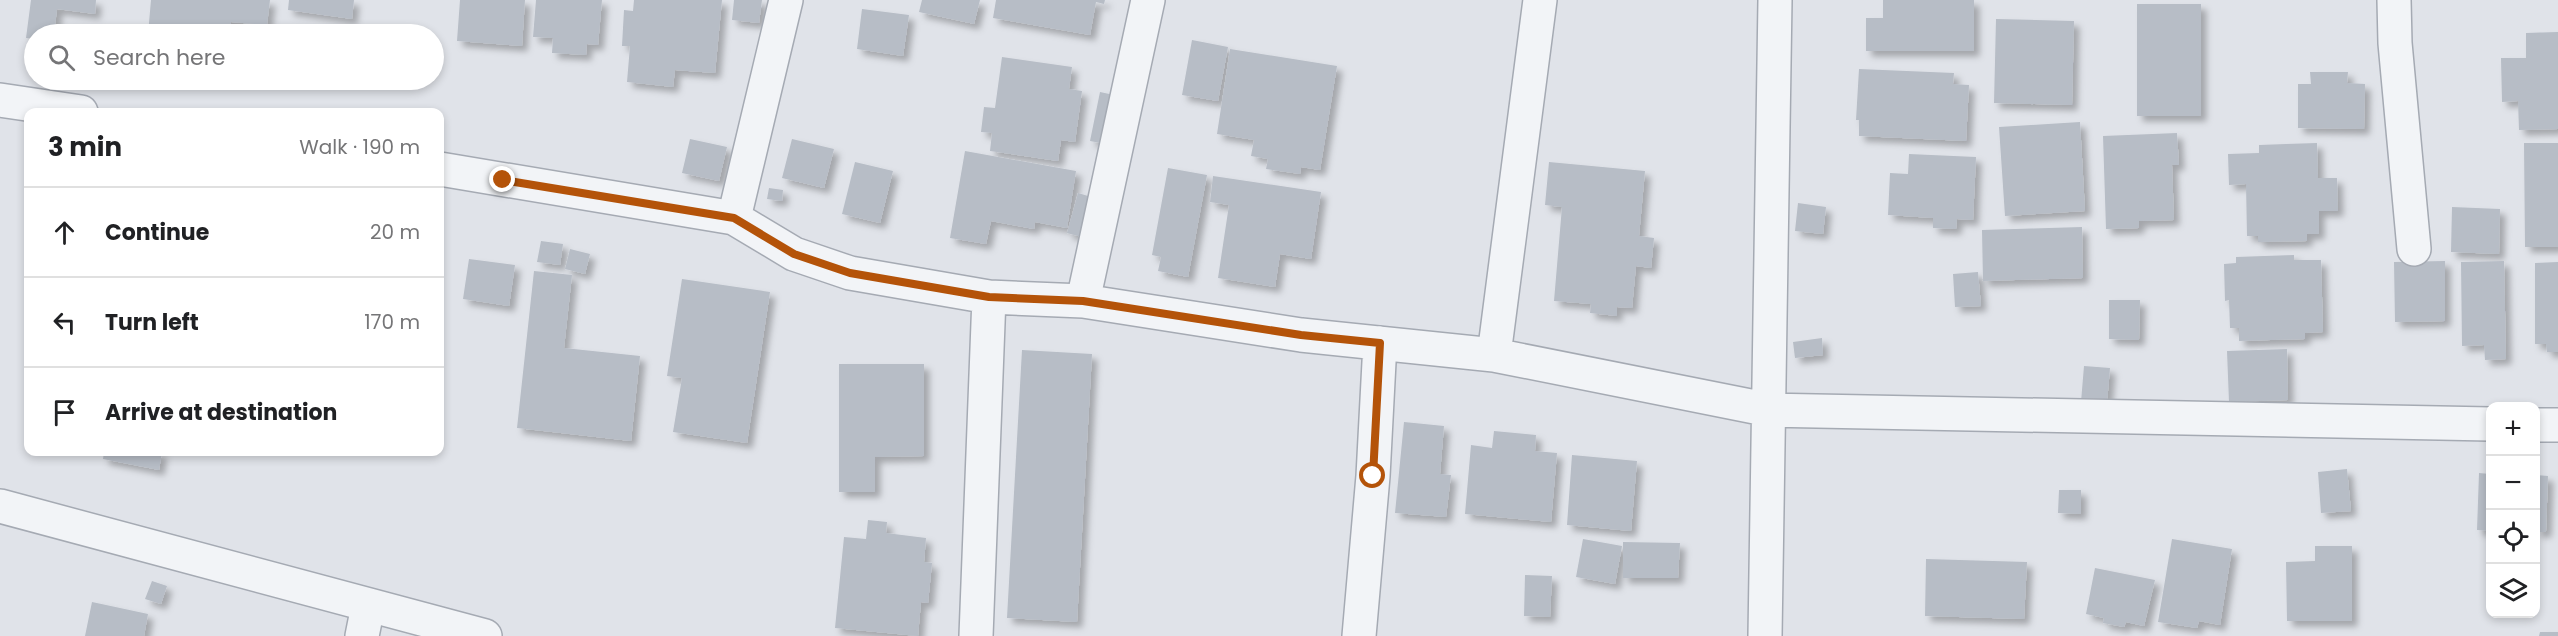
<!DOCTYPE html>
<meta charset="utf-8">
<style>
:root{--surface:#fff;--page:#f6f6f6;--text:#202124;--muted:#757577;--line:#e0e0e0}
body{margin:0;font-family:Poppins,sans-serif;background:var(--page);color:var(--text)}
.controls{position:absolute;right:18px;bottom:18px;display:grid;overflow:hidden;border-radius:12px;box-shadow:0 3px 9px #0003}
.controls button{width:54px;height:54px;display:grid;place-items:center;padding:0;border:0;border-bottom:2px solid var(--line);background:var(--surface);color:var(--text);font:30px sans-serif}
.stop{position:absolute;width:18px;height:18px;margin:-14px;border:4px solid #b45309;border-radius:50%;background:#fff}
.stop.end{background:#b45309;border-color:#fff;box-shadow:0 2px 6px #0008}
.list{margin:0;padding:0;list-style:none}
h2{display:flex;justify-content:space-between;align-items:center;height:78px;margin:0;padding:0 24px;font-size:26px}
h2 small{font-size:20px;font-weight:400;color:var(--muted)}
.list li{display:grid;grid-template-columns:39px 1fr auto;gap:18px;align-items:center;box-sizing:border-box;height:90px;padding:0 24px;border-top:2px solid var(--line)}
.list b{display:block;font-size:22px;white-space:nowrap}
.list em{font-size:20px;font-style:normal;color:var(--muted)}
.icon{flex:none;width:33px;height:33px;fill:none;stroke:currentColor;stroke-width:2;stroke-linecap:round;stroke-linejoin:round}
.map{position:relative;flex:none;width:2558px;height:636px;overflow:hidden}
.search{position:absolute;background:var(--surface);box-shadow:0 3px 9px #0003;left:24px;top:24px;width:420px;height:66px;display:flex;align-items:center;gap:15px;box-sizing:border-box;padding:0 21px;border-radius:33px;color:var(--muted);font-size:22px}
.panel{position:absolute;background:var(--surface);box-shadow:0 3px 9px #0003;left:24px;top:108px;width:420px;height:348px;border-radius:12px}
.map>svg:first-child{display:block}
</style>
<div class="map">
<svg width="2558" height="636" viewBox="0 0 2558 636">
<defs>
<filter id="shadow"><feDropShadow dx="5.5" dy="5.5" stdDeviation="3" flood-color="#0004"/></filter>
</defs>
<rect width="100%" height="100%" fill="#e0e3e9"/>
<path fill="#b7bdc6" filter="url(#shadow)" d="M31,0H96L95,14L57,9L54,34H34V39L26,38Z
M151,0H270L267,25L231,22L230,34H148Z
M289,0H354L352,19L288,10Z
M460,0H525L522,46L457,41Z
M536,0H602L598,45L587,44L586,55L552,53L553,38L533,37Z
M634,0H722L715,73L675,70L673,87L627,82L630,46H622L624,10L633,11Z
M734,0H762L759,23L732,20Z
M922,0H980L974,24L919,12Z
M996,0H1105L1104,4L1096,2L1090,35L993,18Z
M1883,0H1974V51H1866V18H1883Z
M2137,4H2201V116H2137Z
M862,9L909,15L903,56L857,49Z
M1996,19L2074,21L2072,105L1994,103Z
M2558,32V129L2519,130L2518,101L2502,102L2501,58H2526V33Z
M1192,40L1228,47L1218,101L1182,95Z
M1230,49L1337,66L1320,170L1301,167L1300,174L1266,169L1268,159L1251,156L1254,140L1217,134Z
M1002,57L1072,67L1069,89L1082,91L1075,142L1061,140L1058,161L990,151L992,133L981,132L984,107L995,108Z
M1859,69L1954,73L1953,84L1969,85L1966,141L1859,136V120H1856Z
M2310,72H2348L2347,83L2365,84L2364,129L2298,128V84H2311Z
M1100,92L1128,98L1117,146L1090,141Z
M2080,122L2085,211L2005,216L1999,127Z
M2177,133L2179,165H2172L2174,220L2139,221V228L2106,229L2103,136Z
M690,139L727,147L719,181L682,173Z
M792,139L834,149L824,188L782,178Z
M2317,143L2318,178H2337L2338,211H2319V234H2307V241L2258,242V236H2247L2246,184L2229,185L2228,154L2259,153V145Z
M2524,143H2558V247H2525Z
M965,151L1076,171L1067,228L1035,222L1034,229L991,221L986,244L950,238Z
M1909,154L1976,157L1973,220L1957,219L1956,229L1933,228V218L1888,215L1890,173L1908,174Z
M855,162L893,171L880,223L842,214Z
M1549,162L1645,171L1639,236L1654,238L1651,268L1636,266L1632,308L1617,307V316L1590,313L1591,304L1554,301L1562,207L1545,205Z
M1168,168L1207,175L1188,277L1158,271L1161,257L1152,255Z
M1213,176L1321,192L1311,259L1280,254L1275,287L1218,278L1229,205L1210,202Z
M769,188L783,190L782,201L767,199Z
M1078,193L1108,202L1097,241L1067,233Z
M1798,203L1826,207L1823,234L1795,231Z
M2452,207L2500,209L2499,254L2451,252Z
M2082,227L2083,278L1983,281L1982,230Z
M541,241L563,244L560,265L537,262Z
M570,249L590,254L585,274L565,269Z
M2294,255V260H2321L2323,332L2305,333V339L2239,341V328H2230L2229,300L2225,301L2224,264L2236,263V257Z
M469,259L515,265L509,306L463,299Z
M2445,261V321L2395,322L2394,262Z
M2504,261L2506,359L2485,360L2484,345L2462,346L2461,262Z
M2558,262V352H2547L2546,344H2535V263Z
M534,271L572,275L564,348L640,356L631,441L517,428Z
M1978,272L1981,306L1955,307L1953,274Z
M682,279L770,292L747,443L673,432L682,378L667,376Z
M2109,300H2140L2139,340L2109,339Z
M1822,338L1823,355L1795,358L1793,342Z
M2287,349L2288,400L2229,402L2227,351Z
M1022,350L1092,354L1077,622L1007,618Z
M839,364H924V456L875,457V492H839Z
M2084,366L2110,368L2107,403L2081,402Z
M1404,422L1444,426L1440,474L1451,475L1446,517L1395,513Z
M1494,431L1536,435L1535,451L1557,453L1551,522L1465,514L1471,445L1492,448Z
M104,452H162L159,470L103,459Z
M1572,455L1637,461L1631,531L1567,525Z
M2347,469L2351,511L2321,513L2318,472Z
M2479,473L2490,474V531L2477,530Z
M2536,475L2548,476L2546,532H2536Z
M2059,490H2081V514L2058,513Z
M868,520L887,522L886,533L926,538L924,562L932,563L928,603L921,602L918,636L835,628L844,537L866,539Z
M1583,539L1622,546L1615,584L1576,577Z
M2172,539L2232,549L2220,625L2199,621L2197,628L2158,622Z
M1623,542L1680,543L1678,578H1623Z
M2315,546H2352V621H2287L2286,562L2315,561Z
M1926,559L2027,562L2024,619L1925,616Z
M2095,568L2155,580L2144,626L2126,622L2124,627L2103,623L2104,618L2086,614Z
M1525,575L1552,576L1550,617L1524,616Z
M152,581L167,586L161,604L145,599Z
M92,602L148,614L144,636H85Z
M2540,632H2558V636H2539Z"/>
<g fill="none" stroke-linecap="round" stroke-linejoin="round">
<g stroke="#a5aab3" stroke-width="36">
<path id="minor" d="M2394,0L2395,43L2414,249
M0,100L81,112
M440,169L734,218L794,254L850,273L989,297L1083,301L1301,335L1494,355L1770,410L2490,424
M734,218L786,0
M1083,301L1148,0
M1494,355L1540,0
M2536,425H2558
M0,506L485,636
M362,636L368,606
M976,636L989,297
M1359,636L1373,476L1380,343
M1765,636L1775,0"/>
</g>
<use href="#minor" stroke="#f2f4f7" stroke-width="33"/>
</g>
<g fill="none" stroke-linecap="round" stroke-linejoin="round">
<path stroke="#b45309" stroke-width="8" d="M503,180L734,218L794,254L850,273L989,297L1083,301L1301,335L1380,343L1373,476"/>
</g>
</svg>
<div class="controls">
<button>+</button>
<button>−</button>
<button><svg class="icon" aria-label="locate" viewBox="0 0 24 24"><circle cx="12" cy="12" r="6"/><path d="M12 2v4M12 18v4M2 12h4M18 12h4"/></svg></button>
<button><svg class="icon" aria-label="layers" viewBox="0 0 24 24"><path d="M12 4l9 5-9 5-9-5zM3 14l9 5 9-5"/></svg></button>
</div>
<div class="stop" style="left:1373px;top:476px"></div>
<div class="stop end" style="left:503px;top:180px"></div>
<div class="search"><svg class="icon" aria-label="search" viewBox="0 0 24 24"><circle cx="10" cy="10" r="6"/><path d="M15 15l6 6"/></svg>Search here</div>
<section class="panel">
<h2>3 min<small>Walk · 190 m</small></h2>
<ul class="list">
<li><svg class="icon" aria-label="ahead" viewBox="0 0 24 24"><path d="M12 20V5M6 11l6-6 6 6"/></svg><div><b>Continue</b></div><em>20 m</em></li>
<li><svg class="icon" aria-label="left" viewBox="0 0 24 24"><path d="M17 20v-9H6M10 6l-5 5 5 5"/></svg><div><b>Turn left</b></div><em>170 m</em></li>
<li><svg class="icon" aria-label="arrive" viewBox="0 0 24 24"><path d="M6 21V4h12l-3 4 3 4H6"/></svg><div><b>Arrive at destination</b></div></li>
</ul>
</section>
</div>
